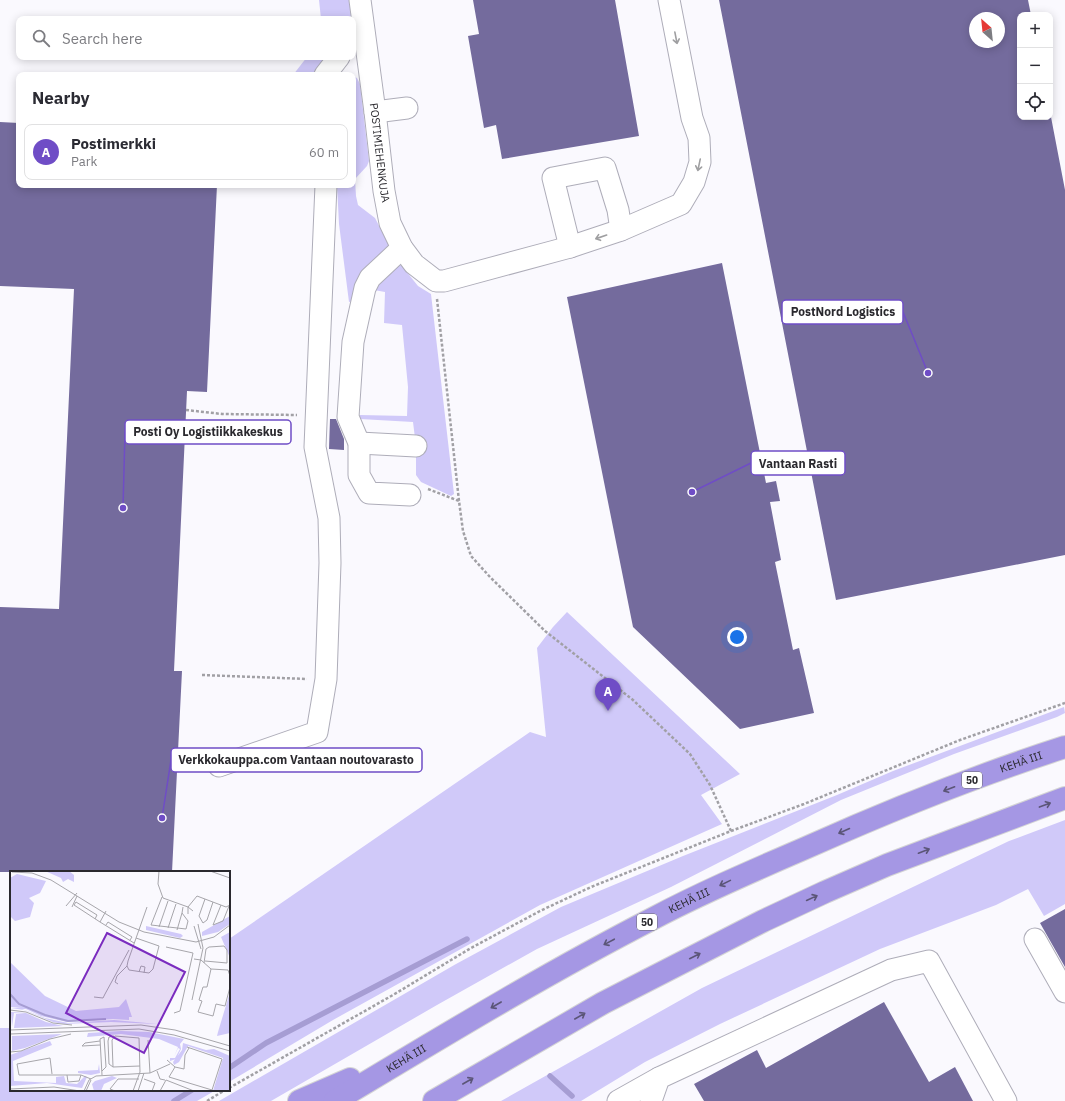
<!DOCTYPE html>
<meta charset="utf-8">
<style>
:root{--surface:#fff;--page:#f7f7f7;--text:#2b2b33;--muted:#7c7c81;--line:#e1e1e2;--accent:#6f4dc6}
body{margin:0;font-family:"IBM Plex Sans",sans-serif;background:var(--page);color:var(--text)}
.controls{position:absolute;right:12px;top:12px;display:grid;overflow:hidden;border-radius:8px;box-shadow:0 2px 10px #0003}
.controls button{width:36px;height:36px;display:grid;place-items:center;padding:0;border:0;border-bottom:1px solid var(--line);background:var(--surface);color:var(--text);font:20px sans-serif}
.compass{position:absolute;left:969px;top:12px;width:36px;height:36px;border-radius:50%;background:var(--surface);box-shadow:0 2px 10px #0003;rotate:333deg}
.you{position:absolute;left:737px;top:637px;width:14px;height:14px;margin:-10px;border:3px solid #fff;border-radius:50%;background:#1a73e8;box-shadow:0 0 0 6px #1a73e833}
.badge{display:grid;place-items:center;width:26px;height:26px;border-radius:50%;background:var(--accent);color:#fff;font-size:13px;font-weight:700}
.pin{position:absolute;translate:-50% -33px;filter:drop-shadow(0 1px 2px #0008)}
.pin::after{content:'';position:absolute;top:21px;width:14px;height:12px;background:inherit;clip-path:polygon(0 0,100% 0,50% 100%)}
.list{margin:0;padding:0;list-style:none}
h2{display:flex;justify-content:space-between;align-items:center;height:52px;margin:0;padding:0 16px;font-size:17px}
h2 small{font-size:13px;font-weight:400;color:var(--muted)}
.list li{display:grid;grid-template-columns:26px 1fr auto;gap:12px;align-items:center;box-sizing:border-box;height:56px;margin:0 8px 8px;padding:0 8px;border:1px solid var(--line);border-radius:8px}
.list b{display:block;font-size:15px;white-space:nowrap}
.list p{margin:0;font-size:13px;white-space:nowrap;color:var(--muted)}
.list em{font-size:13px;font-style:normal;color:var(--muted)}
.icon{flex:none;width:22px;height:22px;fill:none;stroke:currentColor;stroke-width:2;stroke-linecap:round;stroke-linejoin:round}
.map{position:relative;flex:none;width:1065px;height:1101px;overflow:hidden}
.search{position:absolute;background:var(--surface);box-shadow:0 2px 10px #0003;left:16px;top:16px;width:340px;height:44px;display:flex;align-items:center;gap:10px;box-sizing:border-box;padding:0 14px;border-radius:8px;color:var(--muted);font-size:15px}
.panel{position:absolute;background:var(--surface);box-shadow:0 2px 10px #0003;left:16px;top:72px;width:340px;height:116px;border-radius:8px}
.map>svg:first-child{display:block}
</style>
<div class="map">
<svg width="1065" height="1101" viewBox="0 0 1065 1101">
<rect width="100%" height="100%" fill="#faf9fe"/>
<path fill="#d0c9f9" d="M319,0H350L351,19H321Z
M307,57H328L313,75H293Z
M353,76L357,78L360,84L369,161L367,166L355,179L356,196L358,205L375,218L390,247L353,301L349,302L339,224L337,185H353Z
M398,264L402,266L418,286L431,294L454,494L451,496L421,482L416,475V446L413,422L360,419V415L407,416L408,387L402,325L384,323L385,292L374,290L381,276Z
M567,612L740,774L701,795L722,824L540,905L333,1020L229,1082V939L530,732L546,737L537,648L553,627Z
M1064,707L1065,713L1057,717L954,754L841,800L671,887L537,949L437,1005L271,1101H219L456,964L561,907L683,856L837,795L893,771Z
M1065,820V904L1044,916L1028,889L996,905L880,949L720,1024L645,1062L581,1101H501L702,988L1009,841Z
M0,1028H11V1090H216L197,1101H0Z"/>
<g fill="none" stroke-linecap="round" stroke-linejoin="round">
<path stroke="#a69dd3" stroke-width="5.5" d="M229,1068L266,1043L467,939
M550,1076L572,1096
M174,1101L192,1090"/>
</g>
<path fill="#746b9d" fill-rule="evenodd" d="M473,0H615L639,136L502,159L496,125L484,128L468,36L479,34Z
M719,0H1028L1031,15H1020V117H1051L1065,190V555L836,600ZM975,18H999V42H975Z
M0,122L19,123V185H217L207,392L187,391L174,671H182L172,872H0V607L59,609L74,289L0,286Z
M722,263L766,483L776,481L780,501L770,502L781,560L775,562L793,650L799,648L814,713L740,729L633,627L567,297Z
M330,419H336L344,439V450L329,449Z
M1065,909V967L1040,923Z
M884,1002L929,1082L955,1067L973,1101H704L694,1084L757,1050L766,1068Z"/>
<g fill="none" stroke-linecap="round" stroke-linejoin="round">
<g stroke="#aeadb9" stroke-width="23">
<g id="minor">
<path id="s1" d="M360,0L375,112L384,191L390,223L402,248L414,264L436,281H444L570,247L621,230L681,204L694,182L700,162L699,138L692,118L669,0"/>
<path d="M325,75L339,57"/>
<path d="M375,112L407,108"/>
<path d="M570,247L553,178L605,168L618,210L621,230"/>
<path d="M402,248L370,278L365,288L353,342L348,417L359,443V475L369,493L410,495"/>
<path d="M359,443L416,446"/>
<path d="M219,766L317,732L326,679L330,563L329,518L315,447L326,185"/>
<path d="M1035,939L1065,992"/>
<path d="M618,1101L659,1078"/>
<path d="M651,1101L659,1078L891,970L929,961L1006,1101"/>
</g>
</g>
<g stroke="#d4d4d5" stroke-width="24">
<g id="highway">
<path d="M299,1101L350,1079"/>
<path id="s2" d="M335,1101C440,1038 545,974 654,918C705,891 757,869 810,846C893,809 978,775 1065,747"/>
<path d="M434,1101L603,1003L763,921L825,892L887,865L1065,798"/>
</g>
</g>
<path stroke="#a1a0a5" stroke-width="2.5" stroke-dasharray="3 2" stroke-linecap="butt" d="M437,299L459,501L463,531L471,556L490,577L545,631L633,700L690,754L710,785L731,831
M186,410L222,414L297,415
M428,489L459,501
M202,675L307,679
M229,1088L393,995L471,948L540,911L591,887L731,831L804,804L960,740L1065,703
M207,1101L225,1090"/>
<use href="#minor" stroke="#fff" stroke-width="21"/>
<use href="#highway" stroke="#a597e4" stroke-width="22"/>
</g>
<defs><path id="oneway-shaft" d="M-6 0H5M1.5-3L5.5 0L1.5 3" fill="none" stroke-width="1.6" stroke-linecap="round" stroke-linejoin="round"/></defs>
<g stroke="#9f9fa1">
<use href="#oneway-shaft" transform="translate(676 38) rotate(79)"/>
<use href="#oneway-shaft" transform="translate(699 165) rotate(102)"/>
<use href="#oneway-shaft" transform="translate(601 237) rotate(161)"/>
</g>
<g stroke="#5b5577">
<use href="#oneway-shaft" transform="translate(949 789) rotate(159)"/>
<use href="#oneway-shaft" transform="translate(1045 805) rotate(-20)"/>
<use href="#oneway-shaft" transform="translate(844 831) rotate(156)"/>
<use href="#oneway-shaft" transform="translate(924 851) rotate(-21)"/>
<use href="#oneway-shaft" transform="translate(725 883) rotate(154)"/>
<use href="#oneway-shaft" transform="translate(812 898) rotate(-25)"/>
<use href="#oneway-shaft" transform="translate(609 942) rotate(152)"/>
<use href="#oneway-shaft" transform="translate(695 956) rotate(-27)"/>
<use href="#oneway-shaft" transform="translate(496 1005) rotate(150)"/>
<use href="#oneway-shaft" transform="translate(580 1016) rotate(-30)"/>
<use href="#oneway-shaft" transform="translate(468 1081) rotate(-30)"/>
</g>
<g text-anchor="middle" stroke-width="4" stroke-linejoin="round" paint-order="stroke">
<g fill="#fff" stroke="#6a696d" stroke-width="1">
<rect x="962" y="772" width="20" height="16" rx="3"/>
<rect x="637" y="914" width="20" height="16" rx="3"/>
</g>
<g font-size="10" font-weight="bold" fill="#2a292e">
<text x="972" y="784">50</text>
<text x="647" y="926">50</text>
</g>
<g font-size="11" fill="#2a292e" stroke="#fff">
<text dy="4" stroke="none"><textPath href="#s1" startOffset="154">POSTIMIEHENKUJA</textPath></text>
<text dy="4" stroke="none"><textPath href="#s2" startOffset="767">KEHÄ III</textPath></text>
<text dy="4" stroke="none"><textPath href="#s2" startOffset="407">KEHÄ III</textPath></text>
<text dy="4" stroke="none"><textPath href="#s2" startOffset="83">KEHÄ III</textPath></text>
</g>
</g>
<g transform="translate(10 871)">
<rect width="220" height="220" fill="#faf9fe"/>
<path d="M35,0H59L64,4V11L58,8L53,11L51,7ZM7,3L36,10L30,22L19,27L24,32L20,46L5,50L0,45V7ZM220,45V53L208,61L192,65V61ZM136,55L171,63L173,65L170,67L136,59ZM220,61V87L211,66ZM0,91L35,125L66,140L109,136L116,128L122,146H119V149L103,148L57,151L31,145L16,138H12L35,147L58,152L104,149L148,153L101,151L54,153L43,151L14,139L1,137H11L1,136ZM220,121V162L207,165L208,161ZM1,141L16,142L36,151L53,155L4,157L6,143H15L4,142L2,156ZM111,160L139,161L174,168L170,173L171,178L166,188L160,190V187H165L170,178L168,177L164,186L168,176L149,168L111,163L77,166L78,162ZM52,163L15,177L2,180V165ZM40,170L42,174L3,190L4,210L46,212V206L54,205L56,212L67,213L75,205L77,206L72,217L37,212L0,215V184ZM173,172L196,179L204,178L220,185V220H203L213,187L178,175L169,191L164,194L163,191L172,179ZM89,193L90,202L81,204L68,202V200L88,199ZM102,205L107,207L94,213L91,220H84L82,213L85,210Z" fill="#d0c9f9"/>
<path fill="none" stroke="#a69dd3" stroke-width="2" d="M0,123L9,133L35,144L58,150L96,148"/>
<path fill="none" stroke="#a7a6ab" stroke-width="1" d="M149,0L148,13L153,27L178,36L183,40M200,0L220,7M2,1L22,2L41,9L109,51L134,61L186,71L204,66L220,54M152,26L141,54L176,58L178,50L172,42L173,36M195,28L189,45L193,52L197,49L203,31M211,34L203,54L213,50L219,35M56,35L67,22M62,36L67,25M178,43V36L187,25L216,36L220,34M85,48L87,44L66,31L64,34L90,51L124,72M90,51L96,40M96,54L98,51L122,66L120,69M184,55L191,78M149,56L158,30M158,57L166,33M167,59L172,42M126,67L149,75L143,98L139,102L119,99L117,95L118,90L137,36M156,76L183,82L170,140L164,142M184,88L191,89L201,98L218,99L220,105M194,92L196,78L199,76L214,75L217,79V92L195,90M201,98L197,116H193L189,129L192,130L188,141L203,145L206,133L215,135L220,116M129,101L131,95L135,96L134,102M108,113L105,111L107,105L117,95M84,126L93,127L95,123L119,79M182,129L193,77L188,53M0,139L16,141L43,152L62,154M0,143V177M0,159L131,154L165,159L220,175M0,163L129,158L164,164L220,180M138,169L140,202M90,170L75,172L72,175L90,174M0,181L11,180L40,168L61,163M157,189L165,196L174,198L175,184L179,177M103,196L99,193L98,170L99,166L104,165M165,196L159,206L202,219L212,188L177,176M92,200L96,196L94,166L90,168L92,204M147,200L150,208L155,209M42,203L40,187L7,193L9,204H71L81,208M57,204L58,211L69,210L71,204M134,208L145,212L142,220M0,218L44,216L70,220M74,220L79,209L86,205L140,202L160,193M76,220L81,209M105,220L100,218L108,208H129M123,220L130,201L129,167L105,165L102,169L103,196L130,195M128,220L134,202M150,220L156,209L184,220"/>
<path fill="#7b2cbf" fill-opacity="0.15" stroke="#7b2cbf" stroke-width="2" d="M97,62L175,101L134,182L56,142Z"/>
<rect width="220" height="220" fill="none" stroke="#2a292e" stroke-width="2"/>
</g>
<path fill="none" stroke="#6f4dc6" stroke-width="1.5" d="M928 373L903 312M123 508L125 432M692 492L751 463M162 818L171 760"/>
<g fill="#6f4dc6" stroke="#fff" stroke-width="1.5">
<circle cx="928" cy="373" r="4"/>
<circle cx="123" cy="508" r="4"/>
<circle cx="692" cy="492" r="4"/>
<circle cx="162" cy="818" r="4"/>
</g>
<g fill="#fff" stroke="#6f4dc6" stroke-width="1.5">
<rect x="782" y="300" width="121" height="24" rx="4"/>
<rect x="125" y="420" width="166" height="24" rx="4"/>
<rect x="751" y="451" width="94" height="24" rx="4"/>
<rect x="171" y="748" width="251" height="24" rx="4"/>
</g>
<g font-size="12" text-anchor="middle" font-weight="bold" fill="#2a292e">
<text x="843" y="316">PostNord Logistics</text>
<text x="208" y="436">Posti Oy Logistiikkakeskus</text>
<text x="798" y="468">Vantaan Rasti</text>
<text x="296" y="764">Verkkokauppa.com Vantaan noutovarasto</text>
</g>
</svg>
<div class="controls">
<button>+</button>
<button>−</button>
<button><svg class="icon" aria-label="locate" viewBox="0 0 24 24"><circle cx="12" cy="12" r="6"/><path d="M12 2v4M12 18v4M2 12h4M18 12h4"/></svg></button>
</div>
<svg class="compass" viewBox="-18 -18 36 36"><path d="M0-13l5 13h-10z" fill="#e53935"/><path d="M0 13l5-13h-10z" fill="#7c7c81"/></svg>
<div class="you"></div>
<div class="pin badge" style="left:608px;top:711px">A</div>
<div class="search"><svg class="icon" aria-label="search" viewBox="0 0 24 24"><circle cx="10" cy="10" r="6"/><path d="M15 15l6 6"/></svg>Search here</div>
<section class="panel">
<h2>Nearby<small></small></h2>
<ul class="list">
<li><span class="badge">A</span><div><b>Postimerkki</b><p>Park</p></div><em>60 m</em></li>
</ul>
</section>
</div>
